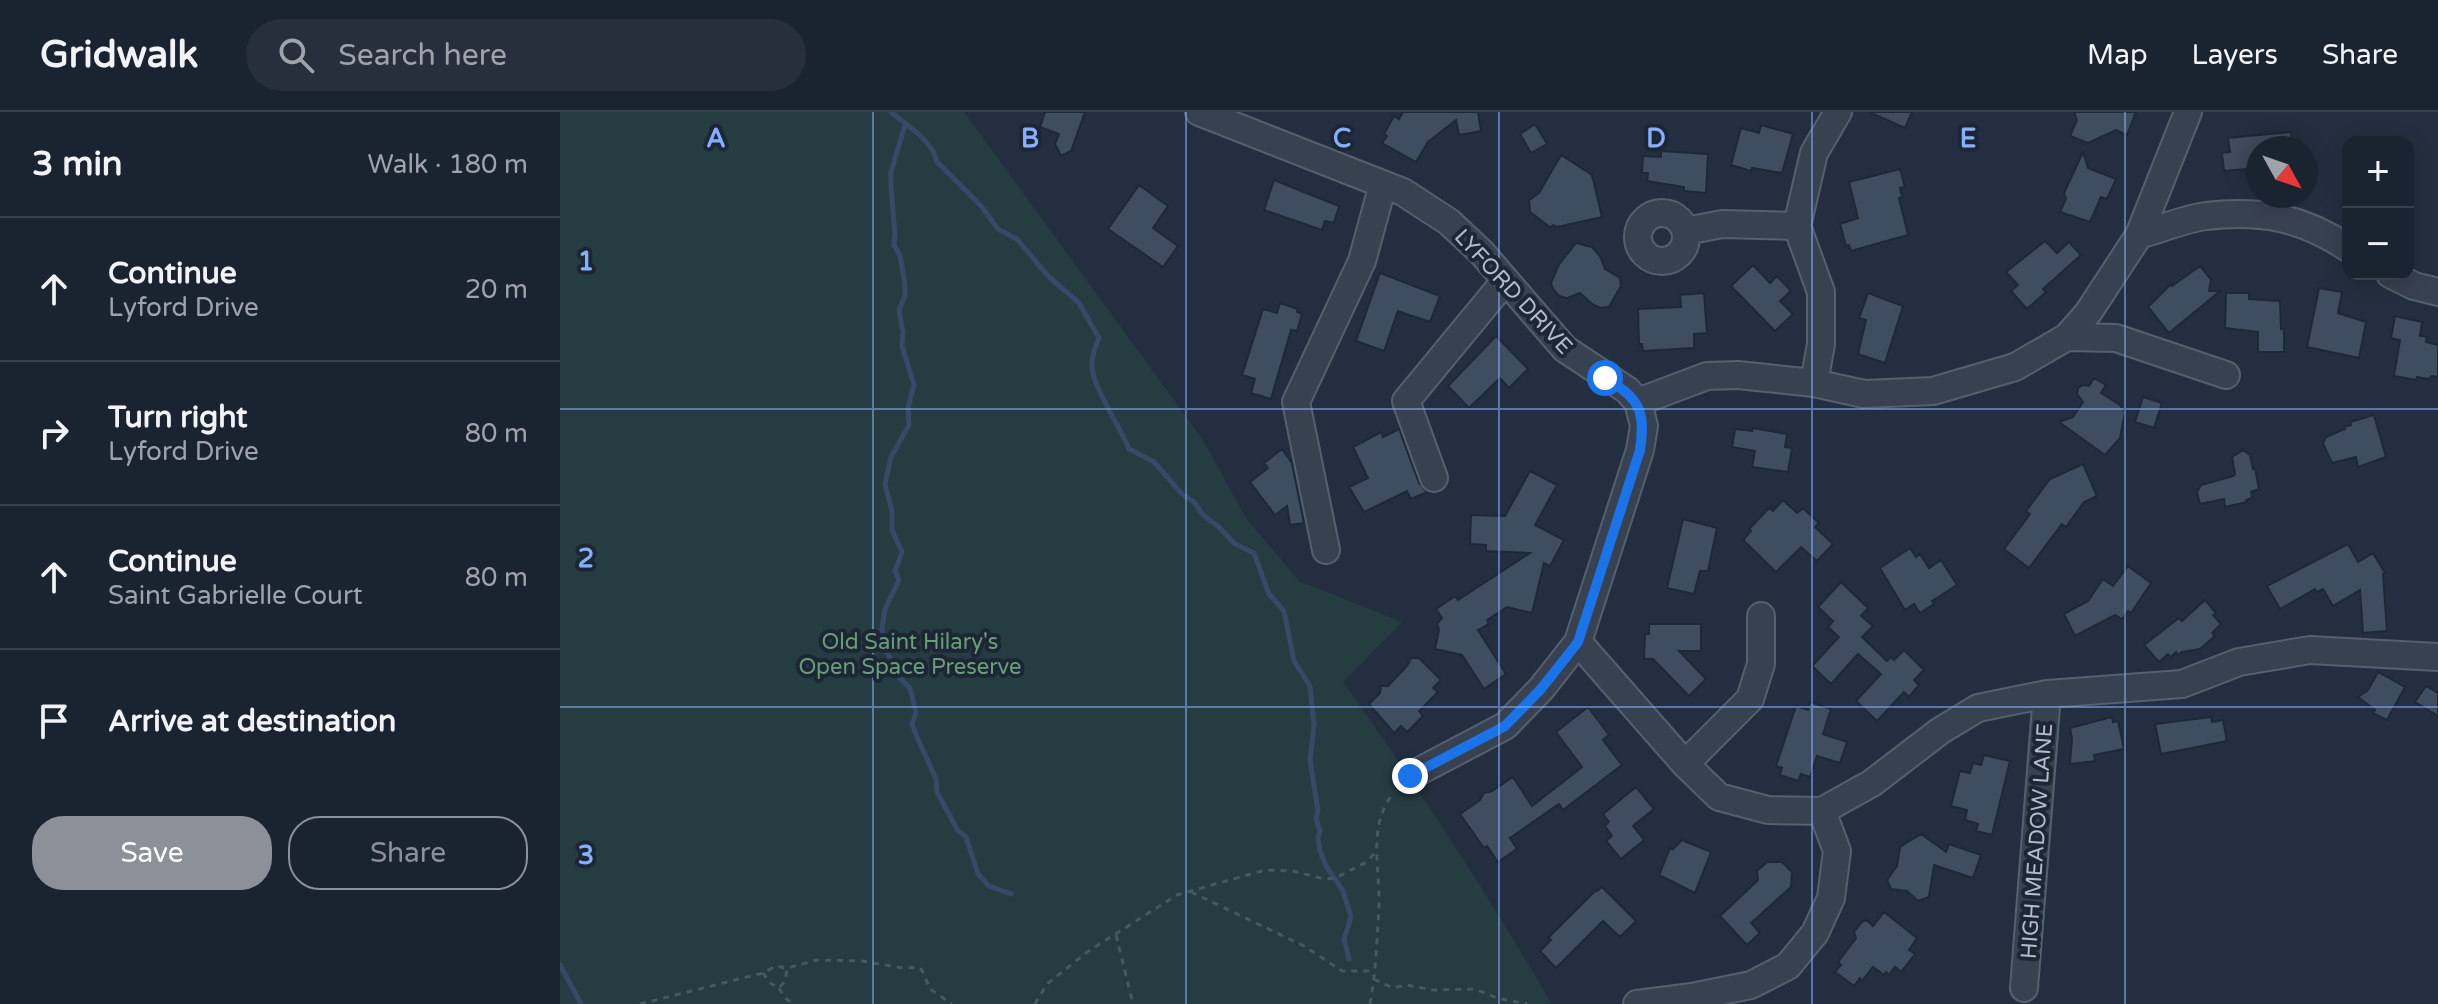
<!DOCTYPE html>
<meta charset="utf-8">
<style>
:root{--surface:#1a2330;--page:#272f3c;--text:#f1f3f6;--muted:#9fa4ab;--line:#38404c;--accent:#8c9099}
body{margin:0;font-family:"Varela Round",sans-serif;background:var(--page);color:var(--text)}
.controls{position:absolute;right:24px;top:24px;display:grid;overflow:hidden;border-radius:16px;box-shadow:0 4px 20px #0003}
.controls button{width:72px;height:72px;display:grid;place-items:center;padding:0;border:0;border-bottom:2px solid var(--line);background:var(--surface);color:var(--text);font:40px sans-serif}
.compass{position:absolute;left:1686px;top:24px;width:72px;height:72px;border-radius:50%;background:var(--surface);box-shadow:0 4px 20px #0003;rotate:130deg}
.stop{position:absolute;width:24px;height:24px;margin:-18px;border:6px solid #1a73e8;border-radius:50%;background:#fff}
.stop.end{background:#1a73e8;border-color:#fff;box-shadow:0 2px 8px #0008}
.list{margin:0;padding:0;list-style:none}
h2{display:flex;justify-content:space-between;align-items:center;height:104px;margin:0;padding:0 32px;font-size:34px}
h2 small{font-size:26px;font-weight:400;color:var(--muted)}
.list li{display:grid;grid-template-columns:52px 1fr auto;gap:24px;align-items:center;box-sizing:border-box;height:144px;padding:0 32px;border-top:2px solid var(--line)}
.list b{display:block;font-size:30px;white-space:nowrap}
.list p{margin:0;font-size:26px;white-space:nowrap;color:var(--muted)}
.list em{font-size:26px;font-style:normal;color:var(--muted)}
.actions{display:flex;gap:16px;padding:24px 32px}
.actions a{flex:1;padding:18px 0;border:2px solid var(--accent);border-radius:32px;text-align:center;font-size:28px;color:var(--accent)}
.actions .main{background:var(--accent);color:#fff}
.icon{flex:none;width:44px;height:44px;fill:none;stroke:currentColor;stroke-width:2;stroke-linecap:round;stroke-linejoin:round}
.map{position:relative;flex:none;width:1878px;height:892px;overflow:hidden}
header{display:flex;align-items:center;gap:48px;box-sizing:border-box;height:112px;padding:0 40px;background:var(--surface);border-bottom:2px solid var(--line)}
header strong{font-size:38px}
nav{display:flex;gap:44px;margin-inline-start:auto;font-size:28px}
.search{width:560px;height:72px;background:var(--page);display:flex;align-items:center;gap:20px;box-sizing:border-box;padding:0 28px;border-radius:44px;color:var(--muted);font-size:30px}
main{display:flex}
aside{flex:1;background:var(--surface)}
.map>svg:first-child{display:block}
</style>
<header>
<strong>Gridwalk</strong>
<div class="search"><svg class="icon" aria-label="search" viewBox="0 0 24 24"><circle cx="10" cy="10" r="6"/><path d="M15 15l6 6"/></svg>Search here</div>
<nav><a>Map</a><a>Layers</a><a>Share</a></nav>
</header>
<main>
<aside>
<h2>3 min<small>Walk · 180 m</small></h2>
<ul class="list">
<li><svg class="icon" aria-label="ahead" viewBox="0 0 24 24"><path d="M12 20V5M6 11l6-6 6 6"/></svg><div><b>Continue</b><p>Lyford Drive</p></div><em>20 m</em></li>
<li><svg class="icon" aria-label="right" viewBox="0 0 24 24"><path d="M7 20v-9h11M14 6l5 5-5 5"/></svg><div><b>Turn right</b><p>Lyford Drive</p></div><em>80 m</em></li>
<li><svg class="icon" aria-label="ahead" viewBox="0 0 24 24"><path d="M12 20V5M6 11l6-6 6 6"/></svg><div><b>Continue</b><p>Saint Gabrielle Court</p></div><em>80 m</em></li>
<li><svg class="icon" aria-label="arrive" viewBox="0 0 24 24"><path d="M6 21V4h12l-3 4 3 4H6"/></svg><div><b>Arrive at destination</b></div></li>
</ul>
<div class="actions"><a class="main">Save</a><a>Share</a></div>
</aside>
<div class="map">
<svg width="1878" height="892" viewBox="0 0 1878 892">
<rect width="100%" height="100%" fill="#232f40"/>
<path fill="#253d41" d="M0,0H404L643,328L686,406L739,469L842,510L783,570C858,674 927,782 992,892H0Z"/>
<g fill="none" stroke-linecap="round" stroke-linejoin="round">
<path stroke="#364968" stroke-width="5" d="M331,0L361,24L373,39L377,50L421,94L438,117L457,127L488,164L519,191L539,226C536,234 532,242 532,250C530,273 560,313 569,337L594,350L622,382L634,390L643,403L659,415L675,432L694,441L709,482L724,499L734,549L750,574L754,613L750,648L758,699L756,706L760,719L758,726L760,739L766,754L783,779L791,805L784,827L789,847
M345,13L331,60V75L335,122L334,133L340,144L345,172V184L339,198L343,221L342,234L354,273L348,296L349,313L331,345L325,372L332,399V418L342,440L335,459L339,468L325,497L322,517L324,533L338,564L350,576L356,601L352,612L357,625L376,667L377,680L398,719L406,725L418,762L429,774L451,782
M0,853L21,892"/>
</g>
<path fill="#3f4d60" stroke="#1e2837" stroke-width="2" d="M485,0H525L511,39L501,44L495,32L499,22L480,15Z
M843,0H918L921,19L899,23L896,8L868,30L856,50L822,31L827,24L824,22L834,4L839,7Z
M1309,0H1352L1345,16Z
M1514,0H1576L1567,23L1556,18L1528,31L1510,24L1517,8Z
M975,12L987,32L971,41L960,22Z
M1201,13L1233,22L1222,61L1192,56L1191,59L1171,53L1181,16L1199,21Z
M1731,20L1732,36H1698V56L1664,59L1662,41L1670,40L1668,26Z
M1101,39L1148,42L1146,81L1124,79V75L1087,69L1088,61H1082L1083,44L1101,45Z
M1523,40L1528,56L1556,67L1547,87L1541,85L1530,110L1500,100L1506,87L1504,81Z
M1001,43L1032,63L1042,105L997,115L993,113L991,116L970,100L969,88L979,81Z
M1340,57L1345,75L1340,76L1342,85L1339,86L1348,123L1291,139L1289,133L1286,134L1280,112L1298,106L1289,70Z
M714,68L779,94L774,111L765,109L762,118L704,98Z
M579,73L608,94L593,116L618,134L603,155L548,117Z
M1485,129L1497,141L1509,130L1521,143L1483,177L1486,180L1467,197L1451,179L1458,173L1446,160Z
M1016,131L1032,135L1040,144L1045,157L1060,166L1061,174L1049,195L1040,196L1032,192L1020,181L1007,186L999,184L993,177L991,171L999,152Z
M1193,153L1210,171L1217,164L1231,179L1220,189L1233,202L1215,219L1171,174Z
M1640,154L1651,168L1649,179H1660L1609,221L1588,195L1611,172L1612,174Z
M820,161L880,184L870,210L838,199L824,239L796,229Z
M1759,176L1782,180L1778,201L1806,210L1799,246L1747,235Z
M1144,181L1147,221L1134,222V236L1083,239L1082,232H1079L1078,197L1121,195L1120,183Z
M1308,181L1343,194L1325,251L1298,242L1306,208L1299,206Z
M1666,181H1689V187L1720,189L1721,217H1724V240H1698V220L1665,216Z
M720,191L738,197L737,200L742,202L737,219L731,218L711,287L691,281L695,267L682,263L703,197L717,201Z
M1835,204L1862,210L1860,224L1867,225L1866,230L1878,233V265L1872,264L1868,267L1857,265L1856,268L1834,264L1840,228L1831,226Z
M936,224L968,257L949,276L940,266L909,296L888,274Z
M1534,266L1546,273L1541,281L1560,293L1565,300L1560,326L1545,343L1499,310L1513,305L1523,290L1517,282L1518,276L1523,273L1529,274Z
M1583,285L1602,291L1594,316L1575,310Z
M1814,303L1826,345L1798,355L1796,345L1772,351L1763,331L1766,325L1785,317L1784,315L1791,313L1790,310Z
M1193,316L1227,322L1225,335L1232,336L1228,360L1192,355L1195,339L1172,335L1175,317L1192,319Z
M839,317L859,371L867,380L851,387L847,379L804,400L789,375L808,366L793,335L821,320L823,325Z
M722,337L732,351L744,411L730,413L727,394L715,403L690,370L708,356L704,351Z
M1683,338L1690,343L1693,357L1695,356L1699,377L1691,380L1692,386L1686,388L1687,390L1665,395L1664,387L1640,392L1637,380L1641,373L1673,364L1675,362L1672,345Z
M1523,352L1537,384L1524,390L1506,415L1502,412L1469,456L1444,437L1470,402L1466,399L1490,367Z
M970,359L997,373L975,413L1004,428L990,454L984,451L972,501L947,495L927,508L929,512L918,518L946,562L924,577L902,543L875,537L879,518L877,512L882,506L876,497L895,484L898,488L970,441L926,439V433L910,432L911,403L945,404Z
M1223,388L1237,401L1243,396L1259,411L1255,415L1273,432L1257,449L1241,435L1216,460L1183,428L1191,419L1189,417L1209,396L1213,399Z
M1123,407L1157,416L1148,459H1140L1134,482L1107,476Z
M1788,432L1798,450L1813,441L1825,461L1823,462L1827,519L1803,521L1800,478L1773,494L1763,477L1757,480L1755,477L1720,497L1707,474Z
M1350,436L1356,445L1360,442L1369,456L1381,448L1397,473L1372,489L1374,492L1360,501L1354,492L1345,498L1320,456Z
M1568,454L1591,471L1571,501L1568,499L1562,507L1555,503L1515,524L1504,502L1528,489L1543,467L1553,474Z
M1281,470L1308,496L1301,504L1313,514L1302,525L1327,549L1331,545L1334,548L1344,538L1364,558L1354,568L1359,573L1349,585L1344,580L1317,609L1296,589L1321,562L1298,542L1271,572L1252,554L1279,525L1268,515L1273,509L1258,495Z
M1645,488L1656,501L1653,503L1661,512L1652,521L1655,524L1640,537L1622,540L1618,543L1616,540L1611,545L1608,542L1599,550L1584,533L1619,506L1622,509Z
M1089,512H1141V539H1119L1146,567L1129,584L1093,547H1084L1085,522H1089Z
M851,546H859L881,568L873,576L878,580L859,599L863,604L847,620L841,614L834,621L809,592L820,581L821,574H828L847,554Z
M1818,560L1845,575L1827,608L1813,601L1815,598L1798,585L1808,578Z
M1866,574L1878,581V604L1855,590Z
M1250,590L1271,597L1263,622L1287,630L1280,651L1257,644L1250,665L1241,662L1238,669L1220,663L1222,656L1216,654L1236,594L1248,598Z
M1028,595L1049,623L1043,628L1062,653L1003,698L999,692L950,726L957,737L938,750L927,734L924,736L900,702L920,688L924,681L932,679L953,665L972,694L1022,655L996,620Z
M1552,605L1553,610L1558,609L1564,637L1534,643L1535,649L1510,652L1512,626L1510,616Z
M1651,605L1652,610L1663,608L1667,629L1601,642L1595,612Z
M1424,643L1450,649L1432,723L1416,719L1418,712L1405,708L1407,698L1391,694L1400,659L1410,661L1413,651L1421,653Z
M1076,675L1094,697L1073,714L1084,728L1061,747L1046,729L1052,724L1045,714L1049,710L1043,702Z
M1361,722L1386,740L1389,732L1421,743L1413,766L1374,753L1369,785L1358,789L1347,779L1331,777L1327,768L1337,754L1340,735Z
M1122,728L1151,740L1135,781L1099,763L1110,736L1113,737Z
M1207,750H1222L1232,760L1231,775L1191,811L1200,821L1187,833L1160,804L1198,768L1197,759Z
M1042,775L1076,809L1060,825L1043,809L996,856L980,839L991,828L988,826L1036,778L1037,779Z
M1324,800L1357,826L1349,838L1355,842L1341,860L1335,855L1329,863L1326,860L1324,863L1313,855L1302,869L1300,866L1294,874L1275,860L1281,853L1278,850L1296,826L1294,820L1302,810L1306,808L1313,814Z"/>
<g fill="none" stroke-linecap="round" stroke-linejoin="round">
<g stroke="#555f6e" stroke-width="30">
<path id="minor" d="M639,0L843,80L889,110L922,141L1005,237L1067,278L1078,290L1084,314L1080,338L1018,530L981,577L945,614L850,664
M1078 125a24 24 0 1 1 48 0a24 24 0 1 1-48 0Z
M1126,119L1162,112L1237,114
M1579,123C1601,117 1624,107 1646,104C1701,98 1741,105 1788,136
M1830,162L1854,174L1878,180
M1507,225L1528,201L1579,123L1628,0
M1254,271L1261,232V180L1237,114L1254,41L1278,0
M1078,290L1147,264L1178,263L1254,271L1304,282L1373,279L1455,255L1507,225L1556,226L1666,263
M874,366L846,289L945,169
M766,438L736,290L802,149L823,72
M1018,530L1125,652L1159,685L1208,698L1262,699L1312,671L1380,619L1418,596L1487,582L1622,572L1679,550L1750,538L1878,545
M1125,652L1190,587L1201,552V504
M1464,876L1487,582
M1077,892L1132,885L1191,873L1228,854L1255,821L1271,786L1277,739L1262,699"/>
</g>
<path stroke="#435a5e" stroke-width="3" stroke-dasharray="6 6" stroke-linecap="butt" d="M631,780L744,834L782,859H815
M556,823L573,892
M203,861L210,871L219,876L225,869L227,857
M814,867L833,876L846,873L873,878L915,877L937,886L967,892
M219,876L224,885L233,892
M80,892L203,861L216,854L227,856L257,848L302,849L343,856L358,855L362,858L370,877L392,892
M475,892L487,872L527,840L617,783L705,758L733,759L764,767L775,766L807,750L817,738
M810,892C816,860 817,826 819,794C820,755 807,714 834,680"/>
<use href="#minor" stroke="#384150" stroke-width="26"/>
</g>
<g fill="none" stroke-linecap="round" stroke-linejoin="round">
<path stroke="#1a73e8" stroke-width="10" d="M850,664L945,614L981,577L1018,530L1080,338C1086,298 1079,286 1045,266"/>
</g>
<path fill="none" stroke="#86b0fe" stroke-width="2" stroke-opacity="0.55" d="M313,0V892M626,0V892M939,0V892M1252,0V892M1565,0V892M0,297H1878M0,595H1878"/>
<g text-anchor="middle" stroke-width="8" stroke-linejoin="round" paint-order="stroke">
<g font-size="22" fill="#b4bccb" stroke="#1c2635">
<text transform="translate(954 179) rotate(47)" y="8">LYFORD DRIVE</text>
<text transform="translate(1476 729) rotate(-86)" y="8">HIGH MEADOW LANE</text>
</g>
<g font-size="22" fill="#6a9d77" stroke="#1c2635">
<text x="350" y="537">Old Saint Hilary's<tspan x="350" dy="25">Open Space Preserve</tspan></text>
</g>
</g>
<g font-size="26" text-anchor="middle" font-weight="bold" fill="#86b0fe" stroke="#1c2635" stroke-width="8" stroke-linejoin="round" paint-order="stroke">
<text x="156" y="35">A</text>
<text x="470" y="35">B</text>
<text x="782" y="35">C</text>
<text x="1096" y="35">D</text>
<text x="1408" y="35">E</text>
<text x="26" y="158">1</text>
<text x="26" y="455">2</text>
<text x="26" y="752">3</text>
</g>
</svg>
<div class="controls">
<button>+</button>
<button>−</button>
</div>
<svg class="compass" viewBox="-18 -18 36 36"><path d="M0-13l5 13h-10z" fill="#e53935"/><path d="M0 13l5-13h-10z" fill="#9fa4ab"/></svg>
<div class="stop" style="left:1045px;top:266px"></div>
<div class="stop end" style="left:850px;top:664px"></div>
</div>
</main>
